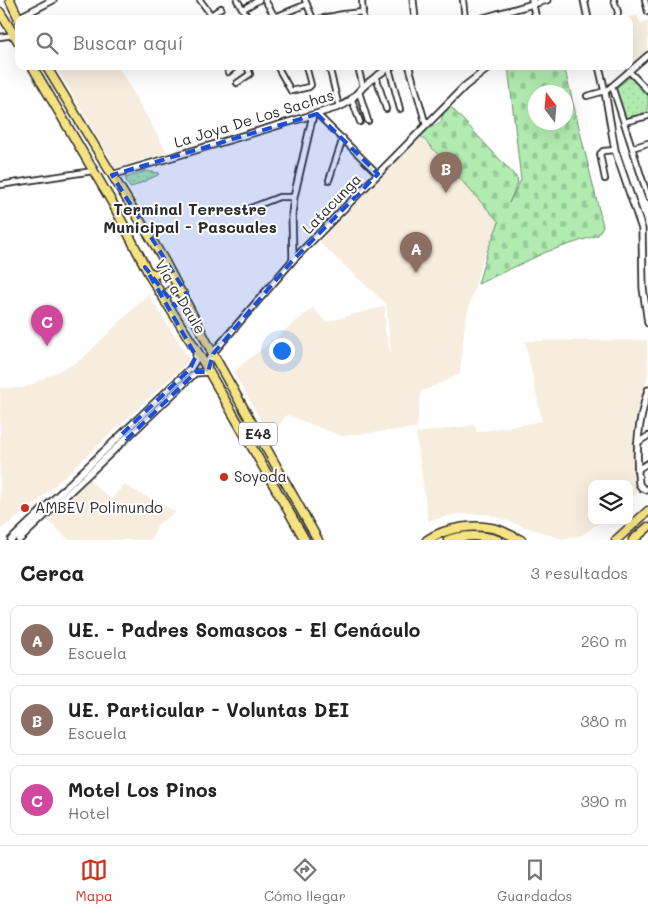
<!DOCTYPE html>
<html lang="es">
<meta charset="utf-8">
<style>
:root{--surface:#fff;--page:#f2f2f2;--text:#222;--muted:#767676;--line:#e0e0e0;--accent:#c8321e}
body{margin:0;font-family:Mali,sans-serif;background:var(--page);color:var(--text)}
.controls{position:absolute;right:15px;bottom:15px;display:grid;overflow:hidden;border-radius:10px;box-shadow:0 5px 20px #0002}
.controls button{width:45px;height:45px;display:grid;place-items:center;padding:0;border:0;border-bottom:1px solid var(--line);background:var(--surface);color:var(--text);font:25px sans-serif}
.compass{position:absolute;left:528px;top:85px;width:45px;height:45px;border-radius:50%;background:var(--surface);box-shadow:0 5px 20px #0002;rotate:344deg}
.you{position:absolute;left:281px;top:350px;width:18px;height:18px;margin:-12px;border:4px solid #fff;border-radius:50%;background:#1a73e8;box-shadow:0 0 0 8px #1a73e833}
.badge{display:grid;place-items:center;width:32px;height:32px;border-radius:50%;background:var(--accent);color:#fff;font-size:16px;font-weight:700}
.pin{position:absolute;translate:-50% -41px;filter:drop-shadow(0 1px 2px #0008)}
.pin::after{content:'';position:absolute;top:26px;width:18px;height:15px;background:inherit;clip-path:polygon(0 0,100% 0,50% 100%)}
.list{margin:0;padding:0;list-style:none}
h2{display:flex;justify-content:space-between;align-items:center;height:65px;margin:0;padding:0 20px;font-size:21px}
h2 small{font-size:16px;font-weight:400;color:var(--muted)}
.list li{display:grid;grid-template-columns:32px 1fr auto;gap:15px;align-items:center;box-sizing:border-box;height:70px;margin:0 10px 10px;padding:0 10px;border:1px solid var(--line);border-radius:10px}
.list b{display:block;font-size:19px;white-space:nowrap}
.list p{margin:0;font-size:16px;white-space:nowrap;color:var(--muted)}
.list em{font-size:16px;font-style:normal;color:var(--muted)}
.icon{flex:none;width:28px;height:28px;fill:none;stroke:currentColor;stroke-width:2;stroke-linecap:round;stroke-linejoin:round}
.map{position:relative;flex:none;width:648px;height:540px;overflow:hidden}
.search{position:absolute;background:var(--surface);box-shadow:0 5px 20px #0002;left:15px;right:15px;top:15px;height:55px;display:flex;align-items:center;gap:12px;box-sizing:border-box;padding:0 18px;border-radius:10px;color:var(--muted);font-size:19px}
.sheet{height:305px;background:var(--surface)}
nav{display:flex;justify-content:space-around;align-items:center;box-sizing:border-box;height:70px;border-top:1px solid var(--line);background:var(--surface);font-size:14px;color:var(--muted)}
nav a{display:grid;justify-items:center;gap:2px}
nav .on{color:var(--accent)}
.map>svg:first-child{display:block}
</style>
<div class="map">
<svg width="648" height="540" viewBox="0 0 648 540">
<defs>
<pattern id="cemetery-stones" width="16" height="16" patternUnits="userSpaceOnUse" patternTransform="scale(1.25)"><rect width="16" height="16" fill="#b1ebb0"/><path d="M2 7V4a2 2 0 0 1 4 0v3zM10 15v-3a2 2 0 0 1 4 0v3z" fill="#98ca98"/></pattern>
<pattern id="park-dots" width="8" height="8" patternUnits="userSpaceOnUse" patternTransform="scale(1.25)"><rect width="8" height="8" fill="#b1ebb0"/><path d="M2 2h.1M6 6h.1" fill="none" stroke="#98ca98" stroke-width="1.8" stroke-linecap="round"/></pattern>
</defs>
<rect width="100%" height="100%" fill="#fff"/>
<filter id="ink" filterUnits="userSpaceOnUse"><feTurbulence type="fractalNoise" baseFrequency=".02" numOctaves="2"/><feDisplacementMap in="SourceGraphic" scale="10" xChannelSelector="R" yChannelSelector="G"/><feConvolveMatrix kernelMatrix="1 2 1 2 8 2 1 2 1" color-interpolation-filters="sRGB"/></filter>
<g filter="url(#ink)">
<path fill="#f7eddf" d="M637,15L641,24L648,21V50L629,66V19H624Z
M62,66H118L167,152L116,169L57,69Z
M420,136L499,222L482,261L465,322L460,374L423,391L421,390L417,428L341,436L287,415L270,436L233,372L313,308L326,322L385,306V331L391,354L386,304L319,242Z
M148,294L190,360L27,511L0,529V388H24L81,360Z
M647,340L648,375L638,416L634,444L637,494L629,499V484H592V521H601L581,536L562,539L487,514H458L428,521L416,433L475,425L477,432L542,421L525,341Z
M89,480L111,499L124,485L176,512L158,524L151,540H69L47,520Z"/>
<path fill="url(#cemetery-stones)" stroke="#6e8b6e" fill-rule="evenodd" d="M508,66H564L603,226L598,235L546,252L478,284L488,249L499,222L421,136L429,128L438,124L441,122L443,113L450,106L518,179L517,180L518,182L509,203L521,180ZM536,92H566V122H536Z"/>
<path fill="url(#park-dots)" stroke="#6e8b6e" d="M630,77L648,95V113L625,120L615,89Z
M145,171L159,173L158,175L130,188L125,178Z"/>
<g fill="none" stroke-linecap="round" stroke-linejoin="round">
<g stroke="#2b2b2b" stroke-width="8">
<path id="minor" d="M200,0L214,19
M237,0L249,19
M265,0L275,17L307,4
M305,0L313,19
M362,0L363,19
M463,0L465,19
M614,0L618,12L617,18L614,19
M645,0L648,12
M243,9L259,0
M211,15L221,8
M320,19L343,14L363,12
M0,37L14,35
M277,66L291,91L309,87L311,85L306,66
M329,66L339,107
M409,66L426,125
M358,67L363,87
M389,68L400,109
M629,71L648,91
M228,72L236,66
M376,76L386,109
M237,83L250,74L247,66
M612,86L648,197
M359,92L368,121
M605,92L648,55
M587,96L605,91
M352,100L360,122
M317,114L378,174
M624,122L648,116
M632,148L648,143
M605,179L600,154L603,151L615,150
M329,180L343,138
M0,185L93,171
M240,212L279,197H294
M637,443L648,436
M637,470L648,463"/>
</g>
<g stroke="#2b2b2b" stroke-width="9">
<path id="tertiary" d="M413,0L415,19
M532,0L536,19
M584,0L588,19
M18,18L53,0
M480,19L547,0
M599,66L605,92L615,150L642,229L643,288L648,323
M112,175L339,107C350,103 355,95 363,87C372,79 382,72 392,66
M293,260L292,214L294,197L313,115
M648,390C638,423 635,450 639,484L642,488L648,490
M11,540L190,369L195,361L197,351
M19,540L195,373L208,372V362L211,355L293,260L465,86L491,66"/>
</g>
<g stroke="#2b2b2b" stroke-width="11">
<path id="trunk" d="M10,0L19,19
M0,12L19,43
M32,66L113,204L151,278L197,351L305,540
M46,66L164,260L213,354L318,540
M148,271C153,275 158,275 163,271L165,262
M166,303V295L170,291H178L183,294
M427,540C447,527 477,523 499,530C507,533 514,537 521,540
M448,540C464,535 482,535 498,540
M616,540L648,511
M633,540L648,527"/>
</g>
<use href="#minor" stroke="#fff" stroke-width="4.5"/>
<use href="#tertiary" stroke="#fff" stroke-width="5.5"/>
<use href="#trunk" stroke="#f5e382" stroke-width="8"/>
</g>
</g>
<path fill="#1d4ed8" fill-opacity="0.2" stroke="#1d4ed8" stroke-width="4" stroke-dasharray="10 6" stroke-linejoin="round" d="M317,114L378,174L293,260L213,354L208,372H196L127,439L122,434L190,369L196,356L145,267L175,306L188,296L112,175Z"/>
<g fill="#c8321e" stroke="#fff" stroke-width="2">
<circle cx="224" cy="477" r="5"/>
<circle cx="25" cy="508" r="5"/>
</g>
<g text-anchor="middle" stroke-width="4" stroke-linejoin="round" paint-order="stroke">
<rect fill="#fff" stroke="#6b6b6b" stroke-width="1" x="239" y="422.5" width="38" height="23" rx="4"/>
<g font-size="14" font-weight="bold" fill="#2b2b2b">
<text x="258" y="439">E48</text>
</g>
<g font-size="15" fill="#2b2b2b" stroke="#fff">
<text transform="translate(254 119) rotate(-17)" y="5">La Joya De Los Sachas</text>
<text transform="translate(332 204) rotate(-46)" y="5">Latacunga</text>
<text transform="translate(180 297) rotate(59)" y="5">Vía a Daule</text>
</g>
<g font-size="15" fill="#2b2b2b" stroke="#fff" text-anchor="start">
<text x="234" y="482">Soyoda</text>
<text x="35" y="513">AMBEV Polimundo</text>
</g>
<g font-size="16" font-weight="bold" fill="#2b2b2b" stroke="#fff">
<text x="190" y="215">Terminal Terrestre<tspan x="190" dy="18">Municipal - Pascuales</tspan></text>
</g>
</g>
</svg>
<div class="controls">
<button><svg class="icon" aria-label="layers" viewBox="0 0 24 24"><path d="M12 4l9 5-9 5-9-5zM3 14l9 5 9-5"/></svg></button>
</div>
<svg class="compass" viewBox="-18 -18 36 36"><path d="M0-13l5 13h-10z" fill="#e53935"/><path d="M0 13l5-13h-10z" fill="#767676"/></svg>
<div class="you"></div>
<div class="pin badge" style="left:416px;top:273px;background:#8d6e63">A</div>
<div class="pin badge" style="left:446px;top:193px;background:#8d6e63">B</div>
<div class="pin badge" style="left:47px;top:346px;background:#d1479c">C</div>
<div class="search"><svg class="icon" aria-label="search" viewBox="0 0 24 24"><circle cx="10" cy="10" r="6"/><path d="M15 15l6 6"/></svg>Buscar aquí</div>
</div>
<section class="sheet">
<h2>Cerca<small>3 resultados</small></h2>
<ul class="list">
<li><span class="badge" style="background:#8d6e63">A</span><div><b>UE. - Padres Somascos - El Cenáculo</b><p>Escuela</p></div><em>260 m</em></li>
<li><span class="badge" style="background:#8d6e63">B</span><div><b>UE. Particular - Voluntas DEI</b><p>Escuela</p></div><em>380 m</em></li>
<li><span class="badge" style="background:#d1479c">C</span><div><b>Motel Los Pinos</b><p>Hotel</p></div><em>390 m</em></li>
</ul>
</section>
<nav>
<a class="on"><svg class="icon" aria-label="map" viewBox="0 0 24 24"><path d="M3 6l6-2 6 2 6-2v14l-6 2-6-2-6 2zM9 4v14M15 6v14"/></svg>Mapa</a>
<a><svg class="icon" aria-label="directions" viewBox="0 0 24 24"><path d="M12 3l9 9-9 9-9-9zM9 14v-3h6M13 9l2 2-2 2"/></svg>Cómo llegar</a>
<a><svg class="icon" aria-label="saved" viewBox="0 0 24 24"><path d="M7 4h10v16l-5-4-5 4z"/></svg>Guardados</a>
</nav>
